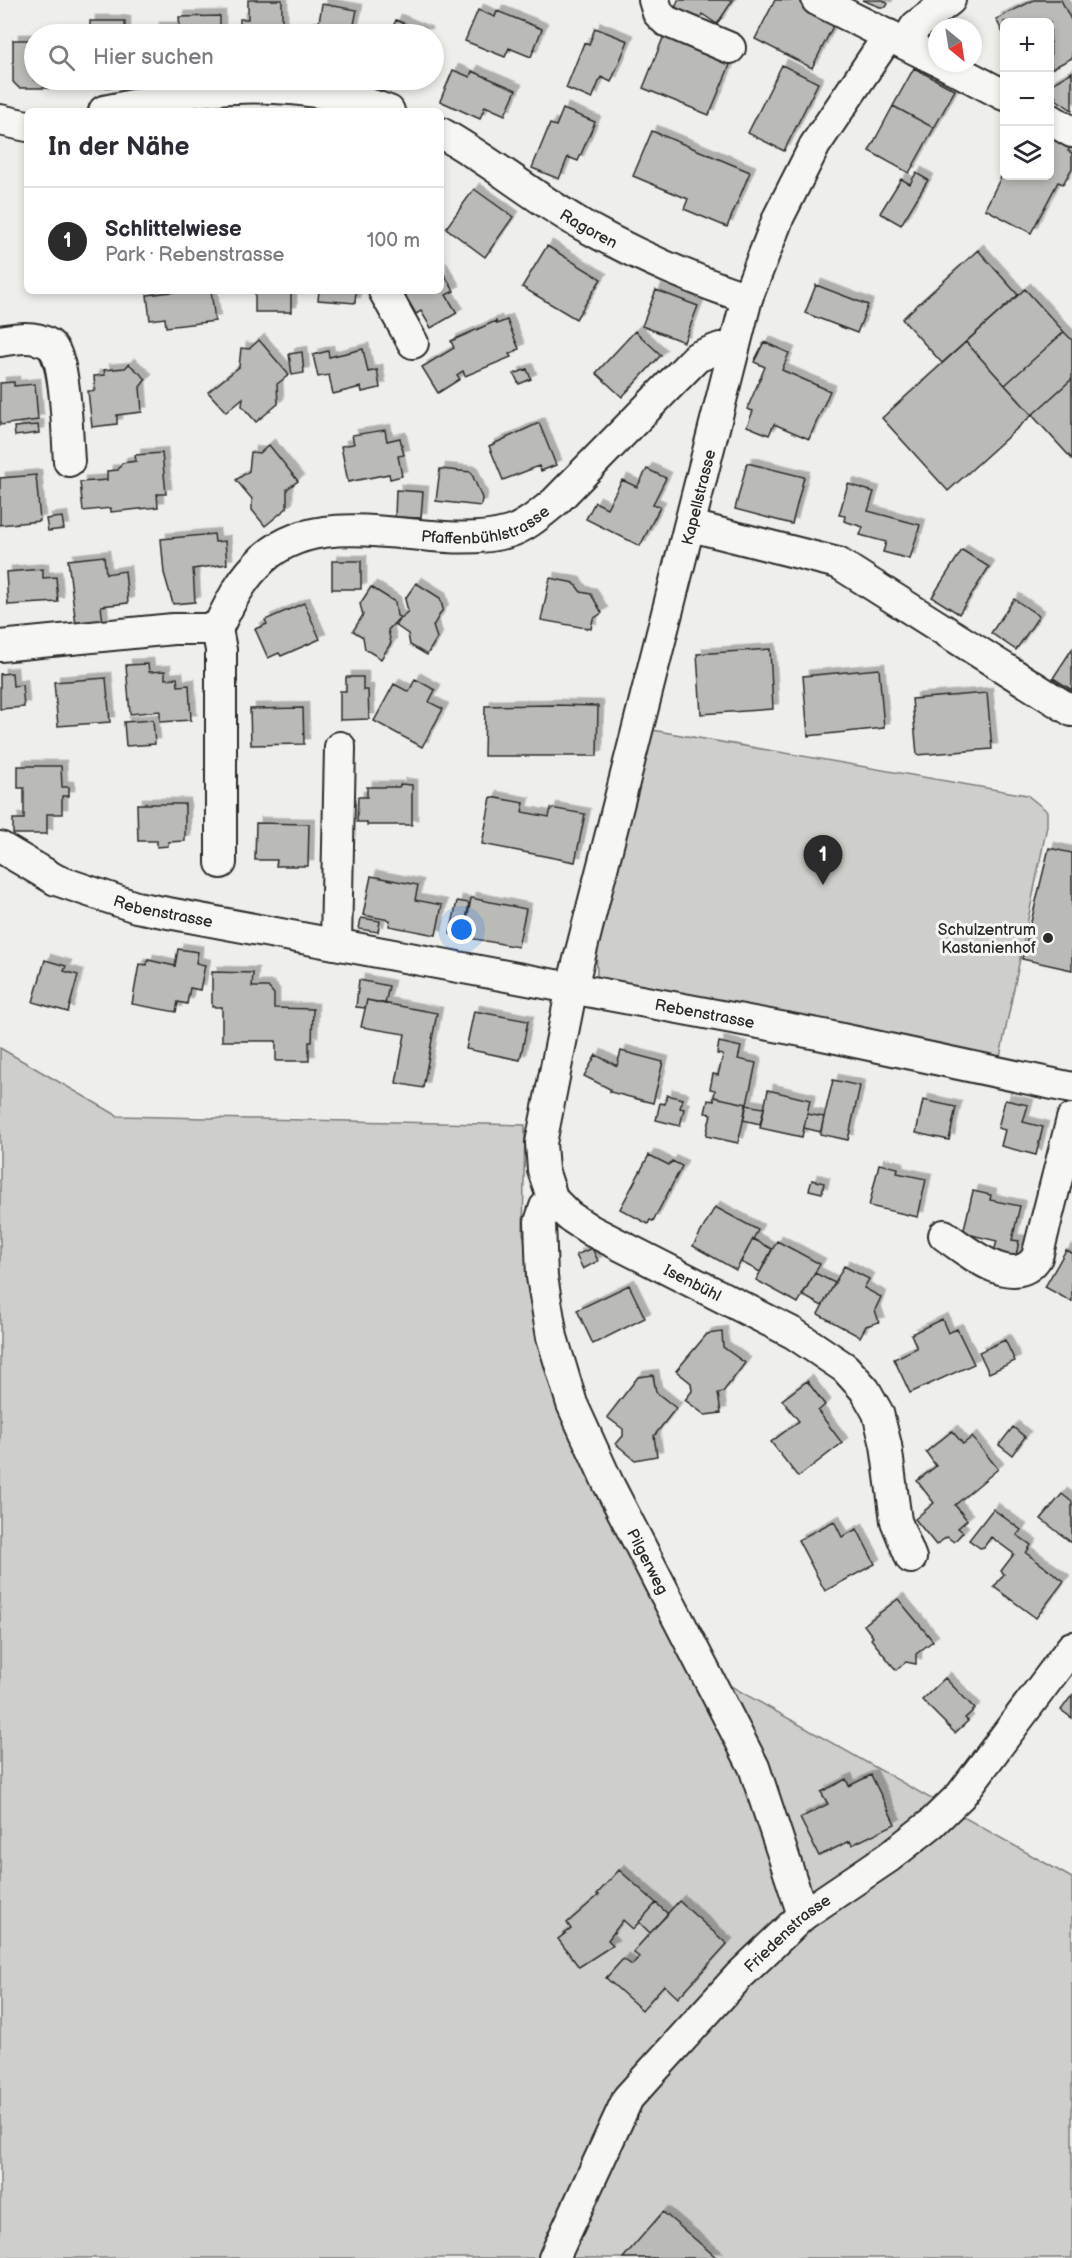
<!DOCTYPE html>
<html lang="de">
<meta charset="utf-8">
<style>
:root{--surface:#fff;--page:#f2f2f3;--text:#2b2b33;--muted:#7c7c81;--line:#e1e1e2;--accent:#2b2b2b}
body{margin:0;font-family:"Balsamiq Sans",sans-serif;background:var(--page);color:var(--text)}
.controls{position:absolute;right:18px;top:18px;display:grid;overflow:hidden;border-radius:9px;box-shadow:0 3px 9px #0003}
.controls button{width:54px;height:54px;display:grid;place-items:center;padding:0;border:0;border-bottom:2px solid var(--line);background:var(--surface);color:var(--text);font:30px sans-serif}
.compass{position:absolute;left:928px;top:18px;width:54px;height:54px;border-radius:50%;background:var(--surface);box-shadow:0 3px 9px #0003;rotate:150deg}
.you{position:absolute;left:462px;top:930px;width:21px;height:21px;margin:-15px;border:4px solid #fff;border-radius:50%;background:#1a73e8;box-shadow:0 0 0 9px #1a73e833}
.badge{display:grid;place-items:center;width:39px;height:39px;border-radius:50%;background:var(--accent);color:#fff;font-size:20px;font-weight:700}
.pin{position:absolute;translate:-50% -50px;filter:drop-shadow(0 2px 3px #0008)}
.pin::after{content:'';position:absolute;top:32px;width:21px;height:18px;background:inherit;clip-path:polygon(0 0,100% 0,50% 100%)}
.list{margin:0;padding:0;list-style:none}
h2{display:flex;justify-content:space-between;align-items:center;height:78px;margin:0;padding:0 24px;font-size:26px}
h2 small{font-size:20px;font-weight:400;color:var(--muted)}
.list li{display:grid;grid-template-columns:39px 1fr auto;gap:18px;align-items:center;box-sizing:border-box;height:108px;padding:0 24px;border-top:2px solid var(--line)}
.list b{display:block;font-size:22px;white-space:nowrap}
.list p{margin:0;font-size:20px;white-space:nowrap;color:var(--muted)}
.list em{font-size:20px;font-style:normal;color:var(--muted)}
.icon{flex:none;width:33px;height:33px;fill:none;stroke:currentColor;stroke-width:2;stroke-linecap:round;stroke-linejoin:round}
.map{position:relative;flex:none;width:1072px;height:2258px;overflow:hidden}
.search{position:absolute;background:var(--surface);box-shadow:0 3px 9px #0003;left:24px;top:24px;width:420px;height:66px;display:flex;align-items:center;gap:15px;box-sizing:border-box;padding:0 21px;border-radius:33px;color:var(--muted);font-size:22px}
.panel{position:absolute;background:var(--surface);box-shadow:0 3px 9px #0003;left:24px;top:108px;width:420px;height:186px;border-radius:9px}
.map>svg:first-child{display:block}
</style>
<div class="map">
<svg width="1072" height="2258" viewBox="0 0 1072 2258">
<defs>
<filter id="shadow"><feDropShadow dx="5.5" dy="-5.5" stdDeviation="0" flood-color="#0004"/></filter>
</defs>
<rect width="100%" height="100%" fill="#eeeeea"/>
<filter id="ink" filterUnits="userSpaceOnUse"><feTurbulence type="fractalNoise" baseFrequency=".0167" numOctaves="2"/><feDisplacementMap in="SourceGraphic" scale="12" xChannelSelector="R" yChannelSelector="G"/><feConvolveMatrix kernelMatrix="1 2 1 2 8 2 1 2 1" color-interpolation-filters="sRGB"/></filter>
<g filter="url(#ink)">
<path fill="#cececa" stroke="#7c7c7a" stroke-width="1.5" d="M652,730L1027,795L1047,811V826L1000,1057L605,983L597,975L596,943Z
M0,1048L118,1116L525,1125L523,1234L694,1677L706,1672L1072,1878V2258H0Z"/>
<path fill="#babab7" stroke="#2b2b2b" stroke-width="1.5" filter="url(#shadow)" d="M248,0H282V34H240V19H248Z
M678,0H733L717,24L702,14L697,22L675,9Z
M775,0H800L837,18L812,68L755,39Z
M862,0H883L888,4L886,7H880Z
M1034,0H1061L1072,22V58L1051,69L1050,22H1004V35L996,19Z
M322,4L357,10L352,34H312L314,22L319,23Z
M478,10L495,17L497,11L542,29L531,57L509,48L505,57L465,41Z
M220,16V34H154V28H180L179,17Z
M396,20L427,33V34H390Z
M90,21H125V34H90Z
M595,28L628,41L611,82L601,77L592,99L566,88L584,43L589,45Z
M665,33L732,60L709,115L643,88Z
M13,40H34V80H52V88H19L13,82Z
M782,65L818,83L784,151L748,133Z
M914,68L955,90L934,128L893,106Z
M453,70L470,77L472,71L516,90L505,115L485,106L480,119L440,101Z
M1072,72V110L1057,100L1050,85Z
M85,80H113V87L86,88Z
M367,80H398L393,90Z
M893,106L934,128L909,173L869,151Z
M563,109L595,122L578,161L568,157L559,179L532,168L550,124L556,126Z
M652,131L750,172L727,227L684,209L688,199L633,176Z
M1050,131L1072,144L1068,151L1072,153V168L1063,184L1058,182L1031,233L985,209L1004,171V176H1050Z
M916,173L928,180L901,225L880,213L901,179L910,184Z
M474,189L513,217L485,257L446,228Z
M547,246L601,279L576,319L522,287Z
M978,250L1018,295L942,363L902,319Z
M441,269L454,291L446,295L457,313L431,328L421,311L416,314L403,291H441Z
M816,285L868,305L857,333L805,313Z
M1025,289L1064,332L1005,385L966,342Z
M656,290L698,306L684,342L642,326Z
M180,291H211L215,321L166,327L165,318L150,320L147,295Z
M255,291H291V312H255Z
M319,291H356L355,303L318,300Z
M507,320L519,349L509,354L511,357L465,376L463,371L457,375L460,379L438,393L422,367L454,348L451,341L496,321L497,324Z
M635,331L661,355L622,397L596,373Z
M1064,332L1072,340V379L1032,415L1005,385Z
M259,340L289,375L277,384L278,404L256,422L242,406L243,398L226,412L208,392L239,367L241,348L249,349Z
M764,342L789,353L782,370L830,391L809,439L774,424L769,435L747,426L753,411L747,409L765,367L754,362Z
M966,342L1032,415L948,491L882,418Z
M363,349L368,372L377,370L380,388L362,392L361,387L333,394L329,375L318,377L313,355L328,351L329,357Z
M302,352L304,373L292,375L289,354Z
M129,364L146,379L140,387L142,412L117,415V424L92,427L88,391H95L94,376L105,375L104,370L125,368Z
M527,369L531,379L519,384L514,374Z
M1072,379V459L1032,415Z
M14,382V386L35,384L38,420L0,425V383Z
M539,423L556,465L541,471L539,466L503,480L489,446Z
M38,425L39,433L15,436L14,427Z
M385,430L387,441L400,438L404,455L398,456L402,476L390,479L389,474L348,482L341,446L354,444L352,435Z
M269,445L298,481L287,489V508L265,526L252,510V499L236,480L249,471L251,452L260,453Z
M162,453L166,494H157L158,507L111,512V508L83,511L80,482L107,480V471L118,470L122,463L136,461L135,455Z
M747,463L804,477L792,524L735,509Z
M440,469L471,472L482,498L481,506L436,501Z
M647,469L666,478L653,504L660,507L640,546L586,519L595,502L607,508L622,480L637,487Z
M36,475L40,521L0,525V478Z
M848,484L874,492L868,511L920,525L910,559L883,552L886,542L860,535L863,527L844,521L845,516L839,515Z
M396,490L423,492L421,518L395,517Z
M62,517L64,529L48,531L46,519Z
M214,534L215,542L225,541L227,564L193,569L195,602L173,604L164,573L161,539Z
M962,550L989,567L959,614L932,597Z
M104,556L106,574L125,571L128,603L101,606L103,623L76,625L68,560Z
M332,561H361V589H332Z
M43,569V578L56,577L58,602L8,605L6,572Z
M550,578L574,583L581,592L591,594L602,613L593,619L591,629L541,620Z
M416,583L440,598L443,609L433,626L437,638L427,655L410,645L408,634L395,625L408,611L405,599Z
M371,587L395,602L397,616L400,617L388,630L391,643L381,659L365,649L363,637L353,631L363,615L360,604Z
M1014,599L1039,616L1016,650L991,633Z
M304,603L320,639L281,656L279,653L268,658L255,629L267,624L265,620Z
M770,649L773,709L701,714L697,654Z
M1072,649V690L1053,678Z
M148,664L149,672L165,671V679L177,678L178,686L189,685L191,720L160,722V711L130,714L126,665Z
M879,669L884,728L808,736L803,676Z
M12,673L13,686L22,685L24,707L0,709V674Z
M346,677H363V690H368L369,719L340,720V691H346Z
M106,678L110,722L58,726L54,682Z
M415,679L435,690L429,702L443,709L422,747L374,721L394,684L409,692Z
M987,693L992,749L917,755L912,699Z
M555,705L598,706L597,756H484L485,706Z
M303,708L304,744L251,745L250,709Z
M153,720L155,744L126,746L124,722Z
M18,766H61L62,787H69V796H62V814H47V834H13V819H24V788H18Z
M401,784L412,785V825H367V822H357L358,797H367V787H399Z
M491,797L524,803L522,812L549,817L551,808L585,814L575,862L482,844Z
M137,804H185V841L168,842V846L157,847V841H138Z
M256,823L309,824L308,866H276L277,860H255Z
M1049,848L1072,853V970L1022,959Z
M371,876L418,885L415,900L442,905L436,935L389,926L390,920L363,915Z
M471,898L526,909L518,947L464,937Z
M457,901L469,903L463,936L450,934Z
M361,918L380,921L378,932L359,929Z
M178,949L198,952L196,963L205,965L200,990L190,988L187,1004L178,1002L176,1012L132,1004L139,964L147,965L148,960L175,966Z
M45,960L66,966L64,971L78,975L68,1012L33,1002Z
M212,972L253,973L252,987H268L274,994V1008L313,1009L312,1042H309V1061H276V1041H222V1007H212Z
M359,980L389,986L385,1004L367,1000L365,1008L356,1007Z
M367,1000L437,1013L423,1088L396,1083L405,1034L361,1027Z
M474,1011L528,1021L520,1060L466,1049Z
M719,1042L741,1047L738,1059L756,1063L747,1104L714,1097L715,1090L710,1089L713,1074L718,1075L723,1055L717,1054Z
M621,1051L663,1062L653,1103L610,1092V1089L584,1076L596,1055L617,1066Z
M833,1080L860,1086L848,1140L820,1134Z
M768,1090L810,1100L802,1137L760,1128Z
M667,1095L683,1099L680,1108L684,1109L680,1126L656,1120L660,1103L665,1104Z
M714,1097L747,1104L738,1143L706,1136L711,1114L705,1113L708,1100L714,1101Z
M923,1100L956,1107L949,1140L916,1133Z
M1005,1100L1028,1105L1023,1122L1043,1127L1036,1155L1001,1146L1005,1130L998,1128Z
M746,1105L764,1108L760,1124L743,1120Z
M807,1114L824,1117L821,1132L804,1128Z
M649,1155L669,1165L672,1161L682,1166L653,1221L650,1220L648,1224L620,1209Z
M879,1164L898,1168L897,1173L926,1179L918,1217L869,1206Z
M812,1180L824,1183L822,1193L809,1190Z
M973,1191L991,1195L990,1200L1020,1206L1012,1240L1019,1241L1015,1260L993,1255L997,1241L963,1233Z
M715,1207L758,1230L736,1270L693,1246Z
M753,1239L772,1249L760,1272L741,1262Z
M777,1241L820,1264L798,1303L756,1280Z
M592,1248L598,1261L583,1269L576,1255Z
M1066,1250L1072,1253V1302L1045,1287Z
M844,1266L869,1279L864,1288L881,1297L875,1310L879,1322L866,1326L860,1337L818,1314Z
M815,1273L835,1283L822,1306L802,1295Z
M629,1285L645,1318L593,1344L577,1310Z
M942,1319L948,1333L957,1329L974,1364L910,1393L894,1359L917,1348L911,1334Z
M722,1332L723,1347L745,1363L723,1392L718,1393L721,1413L705,1415L685,1400L692,1391L691,1383L676,1371L707,1334Z
M1005,1340L1015,1361L989,1373L979,1352Z
M653,1375L656,1392L676,1408L654,1436L657,1456L635,1460L616,1444L623,1436V1429L607,1417L638,1377Z
M807,1381L825,1405L818,1411L842,1443L798,1477L771,1442L799,1421L782,1400Z
M1013,1427L1025,1437L1012,1455L999,1445Z
M952,1431L963,1444L972,1437L998,1469L955,1505L967,1520L958,1528L963,1532L954,1542L947,1537L936,1545L915,1519L934,1503L917,1481L936,1466L926,1452Z
M1062,1494L1072,1502V1543L1041,1519Z
M993,1509L1021,1530L1017,1535L1031,1545L1026,1553L1064,1581L1036,1618L994,1587L1004,1574L1001,1571L1014,1554L991,1537L984,1547L980,1548L969,1540Z
M834,1521L842,1537L857,1529L875,1564L825,1591L798,1540Z
M898,1599L933,1641L916,1654V1664L906,1662L896,1670L871,1639L873,1637L864,1625Z
M945,1678L975,1709L965,1718L968,1721L955,1733L922,1700Z
M1072,1695V1718L1061,1710Z
M871,1775L895,1824L852,1845L850,1841L819,1856L800,1818L828,1804L821,1792L846,1779L849,1786Z
M619,1870L656,1903L633,1929L623,1920L608,1940L613,1945L579,1967L558,1939L571,1929L567,1923L599,1895L597,1894Z
M679,1901L727,1944L678,1998L664,1985L642,2010L606,1978L623,1959L632,1965L639,1957L633,1952Z
M656,1903L668,1914L650,1933L639,1922Z
M663,2212L717,2258H623Z"/>
<g fill="none" stroke-linecap="round" stroke-linejoin="round">
<g stroke="#2b2b2b" stroke-width="34">
<g id="minor">
<path d="M654,0L658,13L666,21L730,48"/>
<path d="M817,0L937,60"/>
<path id="s1" d="M889,35L815,145L779,216L747,298L572,987L541,1143L543,1170L553,1200L569,1216L592,1231L793,1333L845,1368L865,1390L878,1413L886,1445L896,1521L911,1558"/>
<path d="M905,43L916,26L950,0"/>
<path d="M943,63L1004,95"/>
<path d="M104,111C135,105 167,96 198,91C260,83 330,88 389,111"/>
<path d="M1050,119L1072,132"/>
<path d="M0,120L27,126"/>
<path id="s2" d="M441,133C491,161 535,198 584,226C636,255 691,279 747,298"/>
<path d="M384,291L413,343"/>
<path d="M0,341C17,338 34,335 49,344C67,356 67,439 69,461"/>
<path d="M691,526L838,563L1072,711"/>
<path d="M217,629L221,650V863"/>
<path id="s3" d="M0,646L173,629H217C228,607 238,585 255,567C318,495 430,555 509,532C526,527 541,513 555,502L697,357L720,348L732,350"/>
<path id="s4" d="M0,847L56,880L136,907L823,1035L1072,1088"/>
<path d="M336,944L340,747"/>
<path id="s5" d="M553,1200L545,1207L540,1222L542,1277L552,1337L572,1404L608,1483L754,1767L803,1915"/>
<path d="M944,1235C968,1252 1015,1292 1037,1257L1072,1119"/>
<path id="s6" d="M554,2258L628,2098L739,1976L803,1915L889,1857L931,1824L961,1795L1072,1647"/>
</g>
</g>
<use href="#minor" stroke="#f6f6f2" stroke-width="30"/>
</g>
</g>
<circle fill="#2b2b2b" stroke="#f6f6f2" stroke-width="2" cx="1048" cy="938" r="6"/>
<g text-anchor="middle" stroke-width="6" stroke-linejoin="round" paint-order="stroke">
<g font-size="16" fill="#2b2b2b" stroke="#f6f6f2">
<text dy="6" stroke="none"><textPath href="#s2" startOffset="176">Ragoren</textPath></text>
<text transform="translate(698 497) rotate(-76)" y="6">Kapellstrasse</text>
<text dy="6" stroke="none"><textPath href="#s3" startOffset="534">Pfaffenbühlstrasse</textPath></text>
<text dy="6" stroke="none"><textPath href="#s4" startOffset="177">Rebenstrasse</textPath></text>
<text dy="6" stroke="none"><textPath href="#s4" startOffset="728">Rebenstrasse</textPath></text>
<text dy="6" stroke="none"><textPath href="#s1" startOffset="1392">Isenbühl</textPath></text>
<text dy="6" stroke="none"><textPath href="#s5" startOffset="387">Pilgerweg</textPath></text>
<text dy="6" stroke="none"><textPath href="#s6" startOffset="406">Friedenstrasse</textPath></text>
</g>
<g font-size="16" fill="#2b2b2b" stroke="#f6f6f2" text-anchor="end">
<text x="1036" y="935">Schulzentrum<tspan x="1036" dy="18">Kastanienhof</tspan></text>
</g>
</g>
</svg>
<div class="controls">
<button>+</button>
<button>−</button>
<button><svg class="icon" aria-label="layers" viewBox="0 0 24 24"><path d="M12 4l9 5-9 5-9-5zM3 14l9 5 9-5"/></svg></button>
</div>
<svg class="compass" viewBox="-18 -18 36 36"><path d="M0-13l5 13h-10z" fill="#e53935"/><path d="M0 13l5-13h-10z" fill="#7c7c81"/></svg>
<div class="you"></div>
<div class="pin badge" style="left:823px;top:885px">1</div>
<div class="search"><svg class="icon" aria-label="search" viewBox="0 0 24 24"><circle cx="10" cy="10" r="6"/><path d="M15 15l6 6"/></svg>Hier suchen</div>
<section class="panel">
<h2>In der Nähe<small></small></h2>
<ul class="list">
<li><span class="badge">1</span><div><b>Schlittelwiese</b><p>Park · Rebenstrasse</p></div><em>100 m</em></li>
</ul>
</section>
</div>
